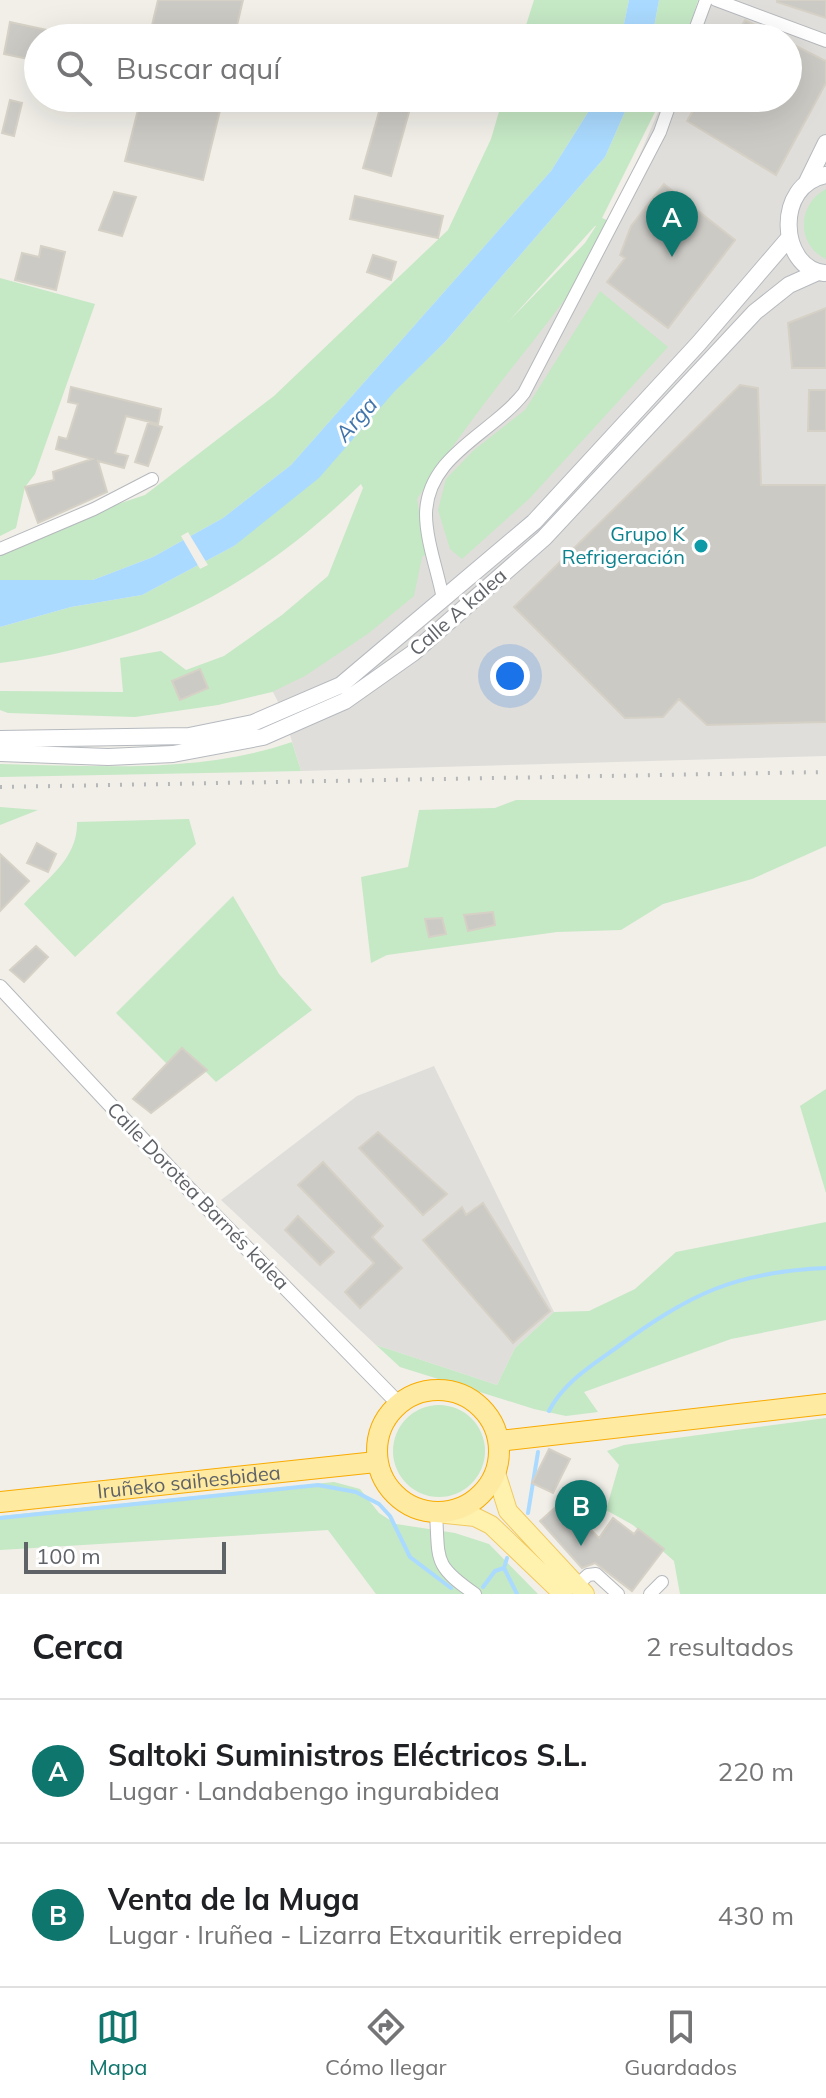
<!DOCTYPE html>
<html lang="es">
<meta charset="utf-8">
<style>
:root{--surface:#fff;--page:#f2f2f2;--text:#202124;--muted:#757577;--line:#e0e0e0;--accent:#0f766e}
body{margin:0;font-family:Mulish,sans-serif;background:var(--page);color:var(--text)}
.scale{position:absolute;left:24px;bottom:20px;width:202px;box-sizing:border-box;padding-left:8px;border:4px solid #5f6368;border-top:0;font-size:22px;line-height:28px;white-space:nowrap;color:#5f6368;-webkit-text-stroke:6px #fff;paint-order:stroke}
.you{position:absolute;left:510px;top:676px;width:28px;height:28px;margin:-20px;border:6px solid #fff;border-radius:50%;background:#1a73e8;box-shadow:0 0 0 12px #1a73e833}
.badge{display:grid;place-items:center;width:52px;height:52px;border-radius:50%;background:var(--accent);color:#fff;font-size:26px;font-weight:700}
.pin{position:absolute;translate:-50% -66px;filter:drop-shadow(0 2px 4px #0008)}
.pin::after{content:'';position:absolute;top:42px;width:28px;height:24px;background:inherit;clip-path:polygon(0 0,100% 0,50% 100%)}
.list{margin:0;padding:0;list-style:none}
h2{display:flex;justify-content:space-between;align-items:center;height:104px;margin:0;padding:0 32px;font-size:34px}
h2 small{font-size:26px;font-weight:400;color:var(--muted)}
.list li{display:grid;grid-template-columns:52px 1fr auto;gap:24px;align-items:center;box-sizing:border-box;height:144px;padding:0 32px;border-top:2px solid var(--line)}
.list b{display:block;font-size:30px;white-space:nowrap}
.list p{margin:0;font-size:26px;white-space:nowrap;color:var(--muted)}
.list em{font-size:26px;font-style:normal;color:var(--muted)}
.icon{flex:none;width:44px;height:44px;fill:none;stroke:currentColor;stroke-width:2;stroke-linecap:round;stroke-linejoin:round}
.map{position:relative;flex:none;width:826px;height:1594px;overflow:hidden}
.search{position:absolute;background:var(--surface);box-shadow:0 8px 32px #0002;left:24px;right:24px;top:24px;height:88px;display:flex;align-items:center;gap:20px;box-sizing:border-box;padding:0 28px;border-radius:44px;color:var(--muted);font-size:30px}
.sheet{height:392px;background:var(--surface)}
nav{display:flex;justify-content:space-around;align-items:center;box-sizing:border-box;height:112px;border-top:2px solid var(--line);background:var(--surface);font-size:22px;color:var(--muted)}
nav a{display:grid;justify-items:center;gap:4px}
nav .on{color:var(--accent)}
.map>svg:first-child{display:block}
</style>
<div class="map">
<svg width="826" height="1594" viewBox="0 0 826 1594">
<rect width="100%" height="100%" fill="#f1efe8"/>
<path fill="#e0deda" d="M699,0H826V756L301,771L283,712L257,660L334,610L611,222L664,98H788V38H688Z
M434,1066L554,1312L515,1348L497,1385L376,1345L221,1200L357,1096Z"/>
<path fill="#c5e8c5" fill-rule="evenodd" d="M534,0H629L621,38H522Z
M659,0H698L686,38H652Z
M503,98H597L551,171L291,465L223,518L153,557L93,580H0V543L145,495L274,396L448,230L491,139Z
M631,98H662L602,218L614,223C592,267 560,306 530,345C490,395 452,445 417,499L426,554L422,557L414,596L369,633L305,676L272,692L218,705L135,717L8,713L0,710V691L123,692L120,658L161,651L186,670L224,656L282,615L328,576L363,488L361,484C256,586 148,644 0,663V627L71,607L142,595L234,546L445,342L605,157ZM596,226L585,243L508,322L595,226Z
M826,189V259C796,245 797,204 826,189Z
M0,278L95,304L35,474L25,487L16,528L0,536Z
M600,291L668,347L529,499L462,559L450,549L438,510L446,479L474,450L525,410Z
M292,742L301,771L0,777V764C97,766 199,774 292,742Z
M516,800H826V846L752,879L663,904L621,930L557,932L387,955L371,963L361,877L408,867L419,810L495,808Z
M0,807L38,810L0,825Z
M189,819L196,844L75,957L24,904C47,878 78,859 77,822Z
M233,896L279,974L312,1010L216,1082L183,1049L167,1064L116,1013Z
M826,1089V1193L800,1106Z
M826,1222V1320L731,1339L584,1392L598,1412L566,1416L534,1409L400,1367L376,1345L497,1385L515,1348L554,1312L589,1311L635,1289L676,1252Z
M393 1451a46 46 0 1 1 92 0a46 46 0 1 1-92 0Z
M826,1418V1594H680L674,1561L633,1525L606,1510L619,1465L607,1451L624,1445Z
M334,1482L360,1489L379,1513L396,1524L455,1533L489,1544L538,1594H376L328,1530L0,1550V1516Z"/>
<path fill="#aadaff" d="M629,0H659L652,38H621Z
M597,98H631L605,157L445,342L394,392L319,478L234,546L142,595L71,607L0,627V580H93L153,557L223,518L291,465L551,171Z"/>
<path fill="#f1efe8" d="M188,532L208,565L200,569L181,536Z"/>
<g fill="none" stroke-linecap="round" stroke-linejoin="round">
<path stroke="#aadaff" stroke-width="4" d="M549,1411C563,1383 592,1365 616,1348C690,1294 734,1272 826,1268
M528,1513L538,1452
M0,1518L318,1485L356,1492L379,1504L390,1516L410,1557L451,1588
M507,1558L504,1568L517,1594
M483,1587L495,1571L504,1568"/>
</g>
<path fill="#cccac5" stroke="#d6d1c6" stroke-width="2" d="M158,0H243L234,38H149Z
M777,0H826V18L777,2Z
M745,20L781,38H735Z
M10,22L61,33V38H38V61L4,54Z
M788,42L826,61V83L776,175L687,121L700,98H788Z
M141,98H223L203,180L125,161Z
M383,98H413L391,176L363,168Z
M10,100L22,103L14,136L2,133Z
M664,184L735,240L668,328L607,282L625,258L620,255L631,226Z
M114,192L136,197L122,236L99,230Z
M355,196L443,216L438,238L350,219Z
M41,246L65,252L56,290L15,280L22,253L39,257Z
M373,255L396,262L391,280L367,272Z
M826,308V368H792L788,323Z
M740,385L758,388L761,485H826V722L707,725L679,699L663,717L625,718L514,607Z
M71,387L161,409L158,424L126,416L115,453L128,456L124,468L98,461L107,492L38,523L25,487L54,480L53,472L92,459L56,449L59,437L67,439L78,404L68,402Z
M809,390H826V431H808Z
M148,423L162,427L148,466L135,462Z
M200,669L208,688L180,700L172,681Z
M37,843L56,854L48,872L27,863Z
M0,854L29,881L0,911Z
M493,912L495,925L468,931L464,915Z
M442,918L446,934L429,937L425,919Z
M36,946L48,957L24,982L10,970Z
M182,1048L207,1070L151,1113L133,1099Z
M378,1132L447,1194L423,1215L359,1148Z
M323,1162L383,1226L372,1237L402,1268L360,1308L345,1292L374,1263L298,1185Z
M483,1203L550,1311L513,1343L423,1240L462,1207L466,1215Z
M298,1216L334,1252L320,1265L285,1230Z
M549,1449L570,1459L553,1493L532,1483Z
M566,1498L575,1508L580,1505L589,1515L582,1521L599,1538L613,1518L634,1534L638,1529L664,1549L632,1591L595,1563L582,1568L540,1521Z"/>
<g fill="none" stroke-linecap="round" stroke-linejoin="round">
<g stroke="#b5b8bc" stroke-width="14">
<path id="minor" d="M716,0L826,41
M692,38L706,0
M0,549L94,509L152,479
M443,599C438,572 426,541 426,514C427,455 492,434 524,393L660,132L672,98
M436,1513C439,1561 433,1565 475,1594
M577,1585L588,1575L596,1574L618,1594
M650,1594L662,1582"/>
</g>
<g stroke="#b5b8bc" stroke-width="16">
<path id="tertiary" d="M0,987L188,1188L398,1403"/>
</g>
<g stroke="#b6babf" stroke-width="18">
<path id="secondary" d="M806,184L826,143
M824,273C779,268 774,184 826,175
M0,739L189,736L253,723L341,685L534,522L699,343L789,238
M0,753L108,757L173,754L263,737L345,701L413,653L544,538L755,312L789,285L818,272"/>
</g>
<g stroke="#f2c960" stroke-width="20">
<path id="primary" d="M496,1473L508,1511L585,1594
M436,1513L475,1517L491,1525L563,1594"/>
</g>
<g stroke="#f9ab00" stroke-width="22">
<g id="trunk">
<circle cx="438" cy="1451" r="61"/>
<path d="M499,1441L826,1404"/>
<path id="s1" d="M0,1502L376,1462"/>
</g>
</g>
<use href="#minor" stroke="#fff" stroke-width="12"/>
<use href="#tertiary" stroke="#fff" stroke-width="14"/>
<use href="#secondary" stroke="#fff" stroke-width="16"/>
<use href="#primary" stroke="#fff2af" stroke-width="18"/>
<use href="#trunk" stroke="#feeaa1" stroke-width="20"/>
<path stroke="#b6b7b8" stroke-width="4" stroke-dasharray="2 10" stroke-linecap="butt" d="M0,787L826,772"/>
</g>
<circle fill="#0f9aa8" stroke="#fff" stroke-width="3" cx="701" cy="546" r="8"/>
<g text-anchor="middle" stroke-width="6" stroke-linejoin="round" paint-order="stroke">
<g font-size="20" fill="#0d838f" stroke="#fff" text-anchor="end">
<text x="685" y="541">Grupo K<tspan x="685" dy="23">Refrigeración</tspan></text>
</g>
<g font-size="20" fill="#5f6368" stroke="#fff">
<text transform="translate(458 612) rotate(-41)" y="7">Calle A kalea</text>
<text transform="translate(198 1196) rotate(46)" y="7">Calle Dorotea Barnés kalea</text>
<text dy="7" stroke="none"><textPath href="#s1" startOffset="190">Iruñeko saihesbidea</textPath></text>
</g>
<g font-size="22" font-style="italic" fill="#4174aa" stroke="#fff">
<text transform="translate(356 419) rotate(-49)" y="8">Arga</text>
</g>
</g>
</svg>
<div class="scale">100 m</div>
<div class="you"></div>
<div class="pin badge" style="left:672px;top:257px">A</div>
<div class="pin badge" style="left:581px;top:1546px">B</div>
<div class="search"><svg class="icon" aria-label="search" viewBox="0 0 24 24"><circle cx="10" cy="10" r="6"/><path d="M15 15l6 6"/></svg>Buscar aquí</div>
</div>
<section class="sheet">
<h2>Cerca<small>2 resultados</small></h2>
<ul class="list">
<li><span class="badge">A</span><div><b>Saltoki Suministros Eléctricos S.L.</b><p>Lugar · Landabengo ingurabidea</p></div><em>220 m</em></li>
<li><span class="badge">B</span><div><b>Venta de la Muga</b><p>Lugar · Iruñea - Lizarra Etxauritik errepidea</p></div><em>430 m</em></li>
</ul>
</section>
<nav>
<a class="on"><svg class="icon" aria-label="map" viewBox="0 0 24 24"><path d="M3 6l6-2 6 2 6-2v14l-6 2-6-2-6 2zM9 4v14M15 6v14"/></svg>Mapa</a>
<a><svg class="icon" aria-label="directions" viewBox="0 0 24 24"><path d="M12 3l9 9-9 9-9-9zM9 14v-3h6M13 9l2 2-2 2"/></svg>Cómo llegar</a>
<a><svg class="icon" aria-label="saved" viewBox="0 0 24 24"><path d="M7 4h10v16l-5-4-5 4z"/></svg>Guardados</a>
</nav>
